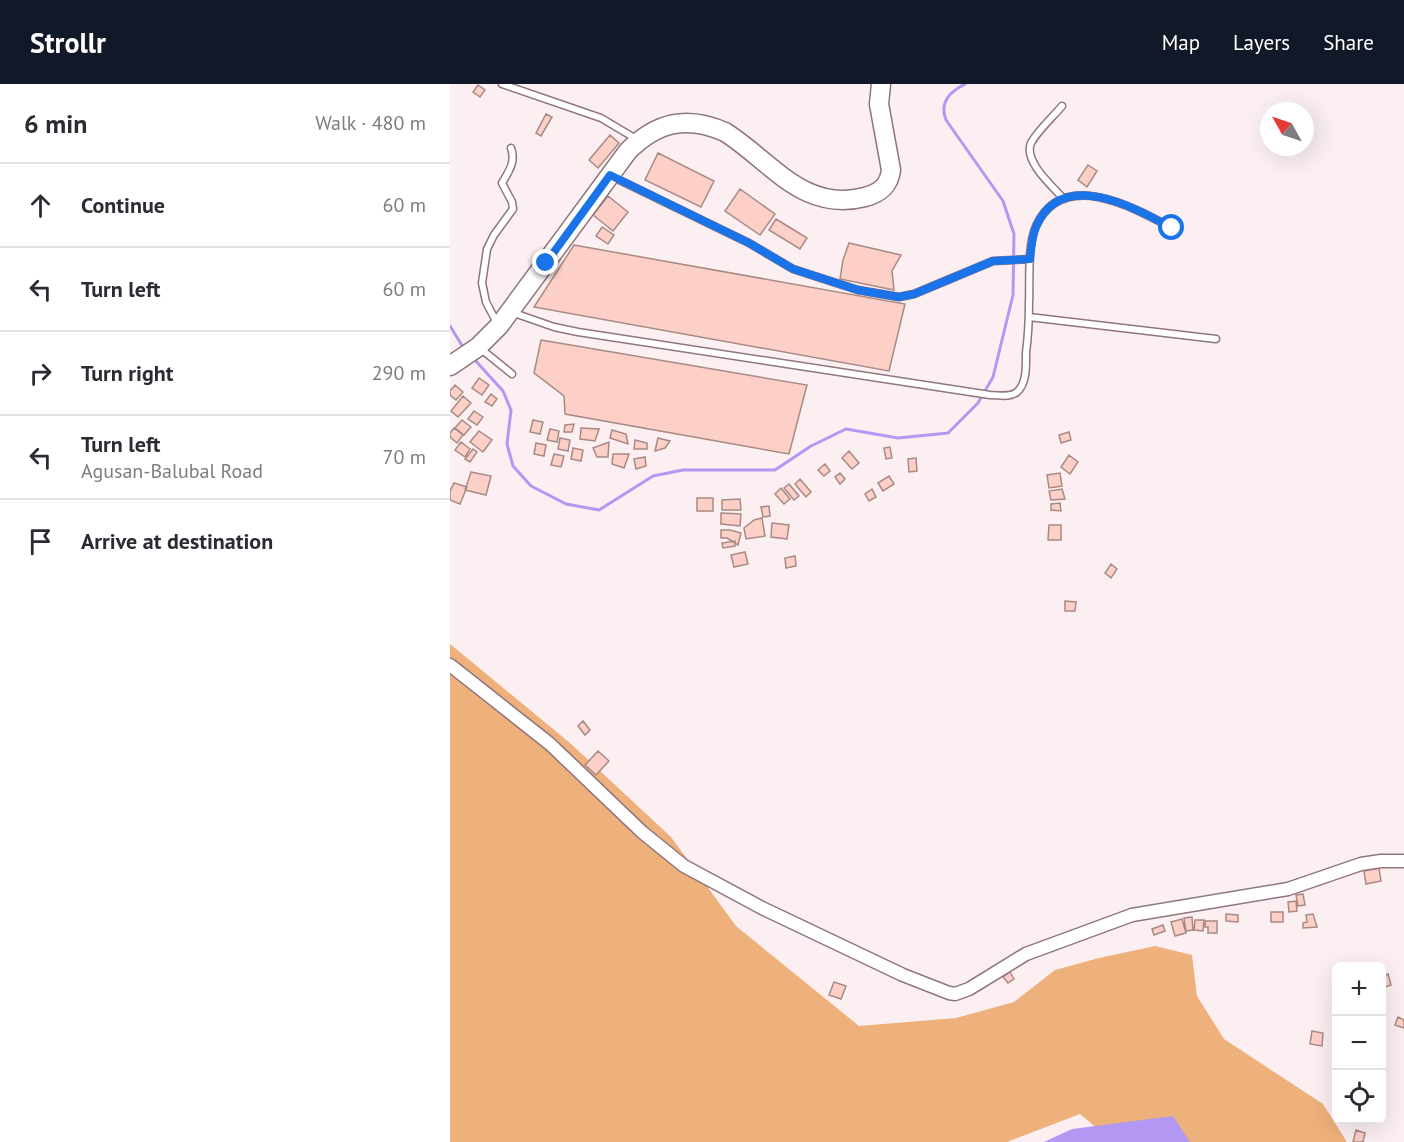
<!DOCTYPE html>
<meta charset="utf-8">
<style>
:root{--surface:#fff;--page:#f2f2f3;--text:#2b2b33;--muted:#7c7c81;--line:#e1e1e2;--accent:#111827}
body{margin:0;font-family:"PT Sans",sans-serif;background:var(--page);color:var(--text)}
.controls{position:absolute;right:18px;bottom:18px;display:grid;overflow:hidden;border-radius:9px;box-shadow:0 6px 24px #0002}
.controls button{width:54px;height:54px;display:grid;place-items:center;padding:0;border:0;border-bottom:2px solid var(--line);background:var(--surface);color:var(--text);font:30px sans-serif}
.compass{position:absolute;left:810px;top:18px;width:54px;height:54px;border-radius:50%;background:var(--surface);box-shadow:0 6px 24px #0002;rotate:310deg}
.stop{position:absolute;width:18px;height:18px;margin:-14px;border:4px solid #1a73e8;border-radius:50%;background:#fff}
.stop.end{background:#1a73e8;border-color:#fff;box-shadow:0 2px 6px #0008}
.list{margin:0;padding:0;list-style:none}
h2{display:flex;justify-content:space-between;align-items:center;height:78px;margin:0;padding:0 24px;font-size:26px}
h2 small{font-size:20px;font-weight:400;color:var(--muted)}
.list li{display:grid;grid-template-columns:39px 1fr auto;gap:18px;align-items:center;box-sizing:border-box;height:84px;padding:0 24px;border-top:2px solid var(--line)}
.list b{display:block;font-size:22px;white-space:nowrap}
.list p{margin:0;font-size:20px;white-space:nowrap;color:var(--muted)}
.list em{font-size:20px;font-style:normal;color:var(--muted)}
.icon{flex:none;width:33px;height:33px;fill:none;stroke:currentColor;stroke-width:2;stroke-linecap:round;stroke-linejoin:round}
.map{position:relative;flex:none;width:954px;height:1058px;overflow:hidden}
header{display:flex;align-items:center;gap:36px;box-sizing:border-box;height:84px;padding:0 30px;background:var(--accent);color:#fff}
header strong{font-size:28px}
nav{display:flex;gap:33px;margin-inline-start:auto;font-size:21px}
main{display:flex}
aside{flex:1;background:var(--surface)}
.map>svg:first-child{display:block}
</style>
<header>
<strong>Strollr</strong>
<nav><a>Map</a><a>Layers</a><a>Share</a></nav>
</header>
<main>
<aside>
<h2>6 min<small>Walk · 480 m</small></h2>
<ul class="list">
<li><svg class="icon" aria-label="ahead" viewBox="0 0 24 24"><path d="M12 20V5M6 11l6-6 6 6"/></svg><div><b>Continue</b></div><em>60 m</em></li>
<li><svg class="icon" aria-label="left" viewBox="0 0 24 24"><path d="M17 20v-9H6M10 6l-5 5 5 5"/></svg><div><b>Turn left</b></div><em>60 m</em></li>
<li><svg class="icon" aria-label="right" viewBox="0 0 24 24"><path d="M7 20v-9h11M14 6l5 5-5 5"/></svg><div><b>Turn right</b></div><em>290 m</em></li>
<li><svg class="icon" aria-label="left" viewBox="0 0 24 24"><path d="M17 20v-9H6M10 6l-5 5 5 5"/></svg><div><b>Turn left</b><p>Agusan-Balubal Road</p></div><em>70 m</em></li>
<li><svg class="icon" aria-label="arrive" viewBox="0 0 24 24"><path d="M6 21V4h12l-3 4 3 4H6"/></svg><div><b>Arrive at destination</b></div></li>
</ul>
</aside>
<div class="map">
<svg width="954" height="1058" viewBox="0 0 954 1058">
<rect width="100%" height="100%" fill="#fceff2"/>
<path fill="#eeb17b" d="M0,560L120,659L221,753L286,842L409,942L506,934L564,918L605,886L649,874L705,862L742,871L747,912L774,955L873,1020L897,1058H664L630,1030L557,1058H0Z"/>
<path fill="#b298f2" d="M723,1032L740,1058H594L622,1045Z"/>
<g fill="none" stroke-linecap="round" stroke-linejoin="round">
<path stroke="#b298f2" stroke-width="3" d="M0,242L13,263
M24,275L53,307L61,326L57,360L63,382L81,402L116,420L149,426L203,392L233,386H325L361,362L396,345L448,354L498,349L528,319L543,293L563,211L564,150L553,117L496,36C489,18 500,8 515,0"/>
</g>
<path fill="#fccfc7" stroke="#a88a84" stroke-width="1.5" d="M28,1L35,6L30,13L23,8Z
M96,30L102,33L91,52L86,49Z
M160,51L169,59L148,84L139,76Z
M208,69L264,97L251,123L195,96Z
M638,81L647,87L637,103L628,96Z
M290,105L325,130L310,151L275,127Z
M158,112L178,128L163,147L143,131Z
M326,135L357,154L350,165L319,146Z
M152,143L164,151L158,160L146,152Z
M399,159L451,171L442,187L444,206L390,195L393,176Z
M124,161L455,220L439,287L84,223Z
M91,256L357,301L339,370L115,330L114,312L84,289Z
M29,294L39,301L32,311L22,304Z
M5,301L13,308L6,316L0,311V307Z
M41,310L47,315L42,322L35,318Z
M13,312L21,319L8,333L1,327Z
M24,327L33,333L27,341L18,335Z
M12,336L21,343L14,351L5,344Z
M83,336L93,338L90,350L80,348Z
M124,340L122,348H114L115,341Z
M4,344L13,351L7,359L0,353V349Z
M131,344L149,345L145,357L130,355Z
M100,345L109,347L107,358L97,356Z
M162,346L176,350L178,360L160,354Z
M29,347L42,356L33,368L20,358Z
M619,348L621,356L611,359L609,351Z
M110,354L120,356L118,367L108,365Z
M208,354L220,357L215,364L205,367Z
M185,356L197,359V365H184Z
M11,358L20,365L15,373L5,366Z
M159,358L158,373H147L143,364Z
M86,359L96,361L94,372L84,370Z
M440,363L442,374L436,375L434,364Z
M123,364L133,366L131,377L121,375Z
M23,365L27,368L20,378L15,375Z
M399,367L409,379L402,385L392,374Z
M104,370L114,372L111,383L101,381Z
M163,370H179L174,384L162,380Z
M619,371L628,378L620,390L611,383Z
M195,373L196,382L186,385L184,375Z
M466,374L467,387L459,388L458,375Z
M375,380L380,387L374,392L368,386Z
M21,388L41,392L36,411L15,406Z
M390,389L395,395L390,400L385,393Z
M610,389L612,402L599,404L597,391Z
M439,392L444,400L433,407L428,399Z
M350,395L361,408L356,413L345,400Z
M4,399L17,403L10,420L0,416V407Z
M339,400L349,412L344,416L334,404Z
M331,404L340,415L334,420L325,410Z
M422,405L426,413L419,417L415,410Z
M612,405L615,415L601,416L599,407Z
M247,414H263V427H247Z
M290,415L291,426H272V416Z
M610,419L611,427L601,426V420Z
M319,422L320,432L313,433L311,423Z
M271,429L291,430L290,442L271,440Z
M312,434L315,452L296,455L294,444L304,436Z
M322,439L339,441L337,455L321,453Z
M599,441H611V456H598Z
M271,446H280L291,449L288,461L277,454H271Z
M285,457V462L273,464L272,459Z
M295,468L298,480L284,483L281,471Z
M345,472L346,482L336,484L335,474Z
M661,480L667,485L661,494L655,489Z
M615,517L626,518L625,527H615Z
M133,637L140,646L135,651L128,642Z
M148,667L159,677L146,691L135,681Z
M929,784L931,797L916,800L914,787Z
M853,810L855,821L848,822L846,811Z
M846,817L847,827L839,828L838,818Z
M821,828H833V838H821Z
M776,830L788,831V838L776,837Z
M863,830L867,843L853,844V839L857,838L856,831Z
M742,833L743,846L736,847L734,834Z
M732,835L736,849L725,852L721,838Z
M745,836H754L753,847L744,846Z
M755,837H767V849H758V843H755Z
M713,841L715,847L704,851L702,845Z
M560,888L564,895L558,899L553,893Z
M938,890L941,901L932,904V892Z
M384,898L396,902L391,915L379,911Z
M948,933L954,936V944L945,941Z
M862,947L873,949L872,962L860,960Z
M906,1046L915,1049L913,1058H903Z"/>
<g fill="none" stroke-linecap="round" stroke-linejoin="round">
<g stroke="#91757d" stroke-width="9">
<path id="lane" d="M52,0L151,34L188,56
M612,22C603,33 588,46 581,59C573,77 603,103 614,115
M163,93L299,159L343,185L408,206L449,213L464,210L543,177L580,175
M64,229L104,243L128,248L540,311C549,311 560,314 567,308C577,299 576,282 576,269C578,253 579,236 579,219C580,197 577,163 586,142C613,84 683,123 722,144
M579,233L766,255
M48,241L36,218L32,199L37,165L44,151L63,125L62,118L52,99C59,87 66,78 61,64
M31,265L62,290"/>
</g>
<g stroke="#91757d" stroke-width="15">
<path id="street" d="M0,581L100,660L192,748L234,782L312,824L453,891L499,909L505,910L519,905L576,870L682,831L838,805L911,780L931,777H954"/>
</g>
<g stroke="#91757d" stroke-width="21">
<path id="secondary" d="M0,282L28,263L49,242L178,67C207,38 237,31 275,48C321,77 353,129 415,113C430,109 439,102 441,86L429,20L431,0"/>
</g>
<use href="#lane" stroke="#fff" stroke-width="6"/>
<use href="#street" stroke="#fff" stroke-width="12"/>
<use href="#secondary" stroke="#fff" stroke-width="18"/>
</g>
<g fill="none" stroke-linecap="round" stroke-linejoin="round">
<path stroke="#1a73e8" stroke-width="8" d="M96,179L160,91L299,159L343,185L408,206L449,213L464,210L543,177L580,175C581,165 582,152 586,143C611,83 684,123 722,144"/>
</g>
</svg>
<div class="controls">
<button>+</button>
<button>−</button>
<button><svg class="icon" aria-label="locate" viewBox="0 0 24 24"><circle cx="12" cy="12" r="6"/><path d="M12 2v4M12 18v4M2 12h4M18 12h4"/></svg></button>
</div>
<svg class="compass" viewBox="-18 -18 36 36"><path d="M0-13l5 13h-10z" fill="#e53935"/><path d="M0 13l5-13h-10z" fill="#7c7c81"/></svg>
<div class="stop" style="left:722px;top:144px"></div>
<div class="stop end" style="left:96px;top:179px"></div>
</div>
</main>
